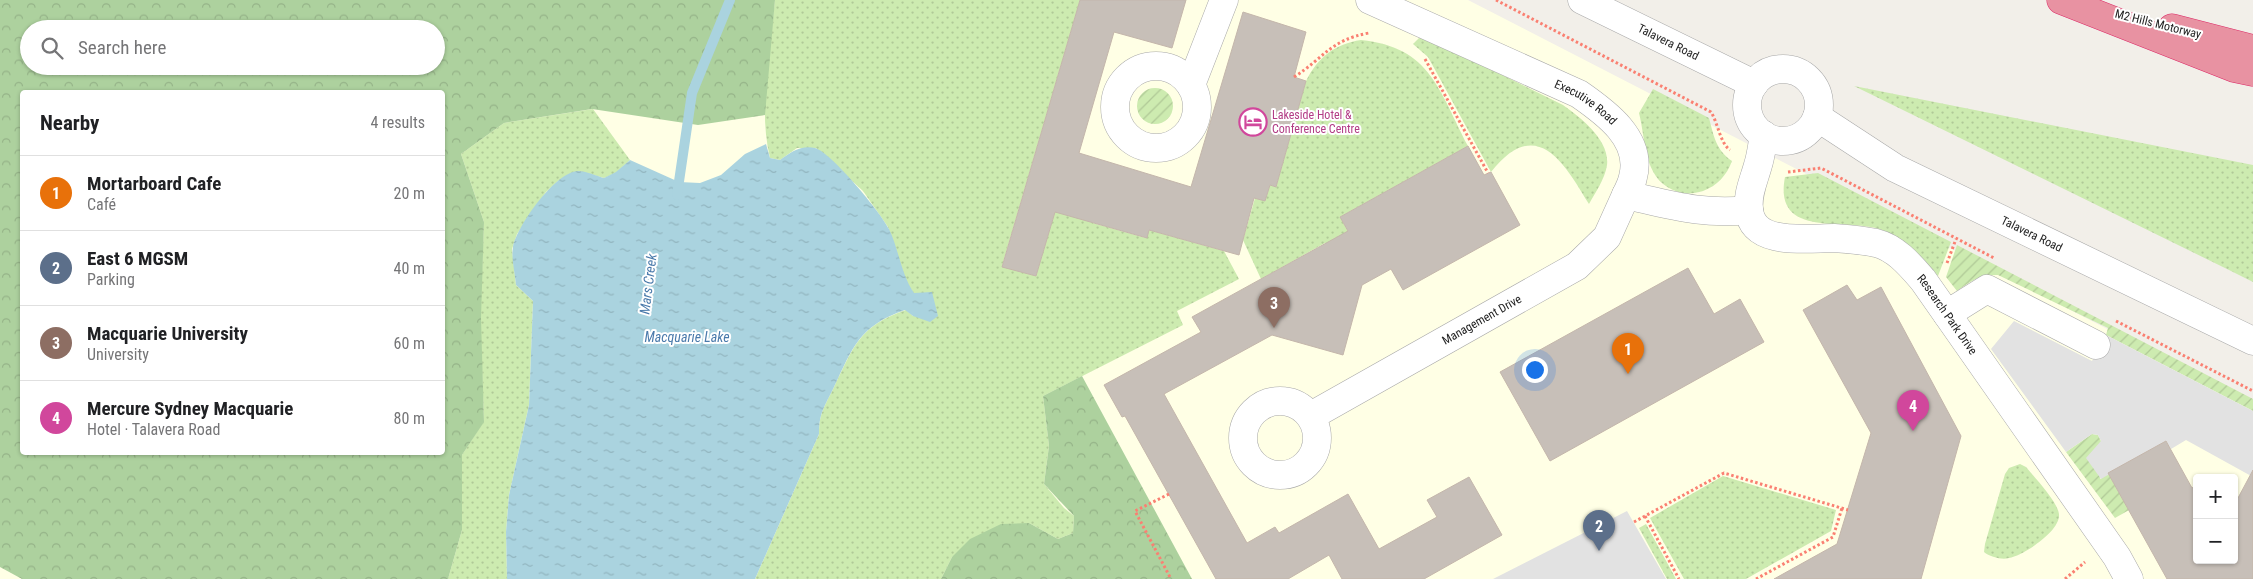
<!DOCTYPE html>
<meta charset="utf-8">
<style>
:root{--surface:#fff;--page:#f6f6f6;--text:#202124;--muted:#757577;--line:#e0e0e0;--accent:#0f766e}
body{margin:0;font-family:"Roboto Condensed",sans-serif;background:var(--page);color:var(--text)}
.controls{position:absolute;right:15px;bottom:15px;display:grid;overflow:hidden;border-radius:5px;box-shadow:0 1px 4px #0004}
.controls button{width:45px;height:45px;display:grid;place-items:center;padding:0;border:0;border-bottom:1px solid var(--line);background:var(--surface);color:var(--text);font:25px sans-serif}
.you{position:absolute;left:1534px;top:369px;width:18px;height:18px;margin:-12px;border:4px solid #fff;border-radius:50%;background:#1a73e8;box-shadow:0 0 0 8px #1a73e833}
.badge{display:grid;place-items:center;width:32px;height:32px;border-radius:50%;background:var(--accent);color:#fff;font-size:16px;font-weight:700}
.pin{position:absolute;translate:-50% -41px;filter:drop-shadow(0 1px 2px #0008)}
.pin::after{content:'';position:absolute;top:26px;width:18px;height:15px;background:inherit;clip-path:polygon(0 0,100% 0,50% 100%)}
.list{margin:0;padding:0;list-style:none}
h2{display:flex;justify-content:space-between;align-items:center;height:65px;margin:0;padding:0 20px;font-size:21px}
h2 small{font-size:16px;font-weight:400;color:var(--muted)}
.list li{display:grid;grid-template-columns:32px 1fr auto;gap:15px;align-items:center;box-sizing:border-box;height:75px;padding:0 20px;border-top:1px solid var(--line)}
.list b{display:block;font-size:19px;white-space:nowrap}
.list p{margin:0;font-size:16px;white-space:nowrap;color:var(--muted)}
.list em{font-size:16px;font-style:normal;color:var(--muted)}
.icon{flex:none;width:28px;height:28px;fill:none;stroke:currentColor;stroke-width:2;stroke-linecap:round;stroke-linejoin:round}
.map{position:relative;flex:none;width:2253px;height:579px;overflow:hidden}
.search{position:absolute;background:var(--surface);box-shadow:0 1px 4px #0004;left:20px;top:20px;width:425px;height:55px;display:flex;align-items:center;gap:12px;box-sizing:border-box;padding:0 18px;border-radius:28px;color:var(--muted);font-size:19px}
.panel{position:absolute;background:var(--surface);box-shadow:0 1px 4px #0004;left:20px;top:90px;width:425px;height:365px;border-radius:5px}
.map>svg:first-child{display:block}
</style>
<div class="map">
<svg width="2253" height="579" viewBox="0 0 2253 579">
<defs>
<pattern id="grass-dots" width="8" height="8" patternUnits="userSpaceOnUse" patternTransform="scale(1.25)"><rect width="8" height="8" fill="#cdebb0"/><path d="M2 2h.1M6 6h.1" fill="none" stroke="#b0c997" stroke-width="1.8" stroke-linecap="round"/></pattern>
<pattern id="forest-crowns" width="20" height="18" patternUnits="userSpaceOnUse" patternTransform="scale(1.25)"><rect width="20" height="18" fill="#add19e"/><path d="M2 6a3 3 0 1 1 6 0M12 15a3 3 0 1 1 6 0" fill="none" stroke="#95b388"/></pattern>
<pattern id="garden-furrows" width="10" height="10" patternUnits="userSpaceOnUse" patternTransform="scale(1.25)"><rect width="10" height="10" fill="#cdebb0"/><path d="M-1 1l2-2M0 10L10 0M9 11l2-2" fill="none" stroke="#b0c997"/></pattern>
<pattern id="water-ripples" width="26" height="14" patternUnits="userSpaceOnUse" patternTransform="scale(1.25)"><rect width="26" height="14" fill="#aad3df"/><path d="M2 4q2-2 4 0t4 0M15 11q2-2 4 0t4 0" fill="none" stroke="#92b5bf"/></pattern>
</defs>
<rect width="100%" height="100%" fill="#f2efe9"/>
<path fill="#ffffe5" fill-rule="evenodd" d="M0,0H1468L2253,404V579H0ZM29,29H436V66H29ZM22,92H442V452H22ZM2197,478H2234V560H2197Z"/>
<path fill="url(#grass-dots)" d="M775,0H1080L1002,266L1036,276L1065,177L1093,223L1146,238L1149,230L1224,251L1239,279L1177,311L1183,325L1043,396L1049,446L1044,484L1064,508L1074,516L1073,533L1058,539L1029,523L952,557L941,579H755L819,434C819,412 825,406 834,387C854,346 859,326 906,310L913,316L914,294L906,281L888,227L863,191L816,148H797L780,160L770,158C758,109 770,50 775,0Z
M1422,35L1563,105C1581,118 1610,140 1607,165C1605,179 1595,193 1589,204C1564,163 1537,114 1491,172L1428,57L1413,44Z
M1361,40C1431,47 1439,91 1468,146L1340,217L1355,244L1332,257L1325,243L1261,279L1243,240L1255,198L1265,201L1270,185L1276,187L1306,81C1318,57 1335,44 1361,40Z
M1854,86L2253,165V282L2229,270Z
M1653,89L1709,118C1714,137 1716,150 1732,161C1727,175 1717,186 1703,191C1693,194 1683,195 1673,190C1643,177 1646,140 1639,113Z
M593,109L630,160L616,173L604,178L579,171L558,181L546,192L517,234L512,249L516,285L533,301L529,405L509,495L506,532L507,579H448L462,530V455L484,421L480,318L484,222L461,154L504,123Z
M1818,173L1951,242L1938,276C1922,257 1904,238 1879,229C1844,218 1773,239 1785,177Z
M2020,464L2026,467C2035,478 2057,501 2059,514C2061,531 2024,555 2009,558C2002,560 1990,557 1984,552L1985,544L2005,474L2009,468Z
M1723,476L1836,510L1831,531L1746,579H1684L1650,518Z
M1646,524L1676,579H1667L1639,528Z"/>
<path fill="url(#forest-crowns)" fill-rule="evenodd" d="M0,0H775L765,115L698,125L592,109L504,123L461,154L484,222L481,318L484,422L462,455V530L448,579H22L0,567ZM29,29H436V66H29ZM22,92H442V452H22Z
M1082,376L1192,579H941L952,557L970,539L1001,524L1029,523L1058,539L1073,533L1074,516L1044,484L1049,446L1043,396Z"/>
<path fill="url(#garden-furrows)" d="M1137 106a18 18 0 1 1 36 0a18 18 0 1 1-36 0Z
M1957,245L2253,399V411L2106,335L2108,328L1998,275C1981,274 1970,281 1957,291L1946,277Z
M2092,434L2098,435L2101,441L2100,479L2108,473L2129,510L2115,518L2066,452Z"/>
<path fill="#e2e2e2" d="M2014,321L2092,361L2106,335L2253,411V477L2186,440L2171,449L2166,441L2101,479L2086,458L2101,441L2098,435L2092,434L2066,452L1991,349Z
M1627,511L1666,579H1493Z"/>
<path fill="url(#water-ripples)" d="M766,144L770,158L780,160C791,152 801,145 815,148C831,152 882,214 889,229C899,250 901,274 914,293L932,292L938,316L930,322L913,316L905,310C859,326 853,347 834,387C825,406 819,412 819,434L755,579H507L506,532L509,495L529,405L533,301L516,285C515,273 511,258 513,247C517,226 555,172 578,171C586,171 597,176 604,178L616,172L630,160L679,182L700,183L721,175L745,154Z"/>
<g fill="none" stroke-linecap="round" stroke-linejoin="round">
<path stroke="#aad3df" stroke-width="10" d="M677,195L692,93L730,0"/>
</g>
<path fill="#c7bfb8" stroke="#c4b6ab" d="M1080,0H1186L1172,48L1114,32L1079,153L1191,187L1243,12L1306,32L1294,77L1306,81L1276,187L1270,185L1265,201L1254,198L1239,255L1149,230L1147,238L1055,212L1036,276L1002,267Z
M1468,146L1484,175L1491,172L1520,225L1403,290L1391,269L1362,285L1343,355L1272,335L1164,394L1247,543L1275,527L1279,533L1348,494L1379,549L1437,517L1427,500L1469,477L1502,535L1424,579H1342L1329,555L1288,579H1216L1125,416L1122,417L1104,385L1201,332L1192,317L1348,231L1340,217Z
M1688,268L1714,314L1740,299L1764,342L1550,461L1500,372Z
M1847,285L1857,300L1881,287L1961,436L1921,579H1774L1837,544L1871,433L1803,310Z
M2166,441L2192,488L2197,485V560H2234V492L2238,498L2253,470V579H2167L2108,473Z"/>
<g fill="none" stroke-linecap="round" stroke-linejoin="round">
<g stroke="#a9a9a9" stroke-width="29">
<g id="minor">
<path id="s1" d="M1370,0L1579,94C1605,112 1643,139 1633,177C1632,183 1629,189 1626,195C1671,205 1702,215 1749,210"/>
<path id="s2" d="M1582,0L1754,84"/>
<circle cx="1156" cy="107" r="41"/>
<circle cx="1783" cy="105" r="36"/>
<path d="M1191,85L1224,0"/>
<path id="s3" d="M1817,117L1895,168L2253,341"/>
<path id="s4" d="M1764,135C1762,145 1761,156 1758,165C1754,180 1747,194 1749,210C1753,247 1808,238 1834,238C1847,239 1862,240 1876,243C1896,248 1910,265 1923,280L2117,557L2129,579"/>
<path d="M1947,314L1987,289L2096,345"/>
<circle cx="1280" cy="438" r="37"/>
<path id="s5" d="M1311,416L1577,266L1607,237L1626,195"/>
</g>
</g>
<g stroke="#dc2a67" stroke-width="29">
<path id="highway" d="M2061,0L2234,68L2253,72
M2172,28L2253,49"/>
</g>
<path stroke="#fa8072" stroke-width="3" stroke-dasharray="2.5 2.5" stroke-linecap="butt" d="M1496,0L1711,112C1718,123 1720,143 1730,150
M1425,59L1488,173
M1294,77C1324,58 1330,40 1369,33
M1788,172L1821,168L1994,258
M1947,263L1956,239
M2116,321L2253,391
M1169,494L1135,511L1171,579
M1645,516L1679,579
M1634,522L1724,473L1848,510
M1756,579L1833,537L1842,508
M2065,579L2085,562"/>
<use href="#minor" stroke="#fff" stroke-width="28"/>
<use href="#highway" stroke="#e892a2" stroke-width="28"/>
</g>
<defs>
<g id="hotel-ring" transform="scale(1.4375)"><circle r="9.5" fill="#fff" stroke="#d1479c" stroke-width="1.5"/><path d="M-6-4.5h1.5V1H6V5H4.5V3h-9V5H-6ZM-4 0a1.8 1.8 0 1 1 3.6 0ZM.5 0V-2.5h3Q6-2.5 6 0Z" fill="#d1479c"/></g>
</defs>
<g fill-rule="evenodd">
<use href="#hotel-ring" x="1253" y="122"/>
</g>
<g text-anchor="middle" stroke-width="4" stroke-linejoin="round" paint-order="stroke">
<g font-size="12" fill="#222" stroke="#fff">
<text transform="translate(2158 24) rotate(14)" y="4">M2 Hills Motorway</text>
<text dy="4" stroke="none"><textPath href="#s2" startOffset="96">Talavera Road</textPath></text>
<text dy="4" stroke="none"><textPath href="#s1" startOffset="239">Executive Road</textPath></text>
<text dy="4" stroke="none"><textPath href="#s3" startOffset="245">Talavera Road</textPath></text>
<text dy="4" stroke="none"><textPath href="#s4" startOffset="321">Research Park Drive</textPath></text>
<text dy="4" stroke="none"><textPath href="#s5" startOffset="196">Management Drive</textPath></text>
</g>
<g font-size="12" fill="#b23c85" stroke="#fff" text-anchor="start">
<text x="1272" y="119">Lakeside Hotel &amp;<tspan x="1272" dy="14">Conference Centre</tspan></text>
</g>
<g font-size="14" font-style="italic" fill="#4a7aab" stroke="#fff">
<text transform="translate(648 284) rotate(-83)" y="5">Mars Creek</text>
<text x="687" y="342">Macquarie Lake</text>
</g>
</g>
</svg>
<div class="controls">
<button>+</button>
<button>−</button>
</div>
<div class="you"></div>
<div class="pin badge" style="left:1628px;top:374px;background:#e8710a">1</div>
<div class="pin badge" style="left:1599px;top:551px;background:#5c6f8a">2</div>
<div class="pin badge" style="left:1274px;top:328px;background:#8d6e63">3</div>
<div class="pin badge" style="left:1913px;top:431px;background:#d1479c">4</div>
<div class="search"><svg class="icon" aria-label="search" viewBox="0 0 24 24"><circle cx="10" cy="10" r="6"/><path d="M15 15l6 6"/></svg>Search here</div>
<section class="panel">
<h2>Nearby<small>4 results</small></h2>
<ul class="list">
<li><span class="badge" style="background:#e8710a">1</span><div><b>Mortarboard Cafe</b><p>Café</p></div><em>20 m</em></li>
<li><span class="badge" style="background:#5c6f8a">2</span><div><b>East 6 MGSM</b><p>Parking</p></div><em>40 m</em></li>
<li><span class="badge" style="background:#8d6e63">3</span><div><b>Macquarie University</b><p>University</p></div><em>60 m</em></li>
<li><span class="badge" style="background:#d1479c">4</span><div><b>Mercure Sydney Macquarie</b><p>Hotel · Talavera Road</p></div><em>80 m</em></li>
</ul>
</section>
</div>
